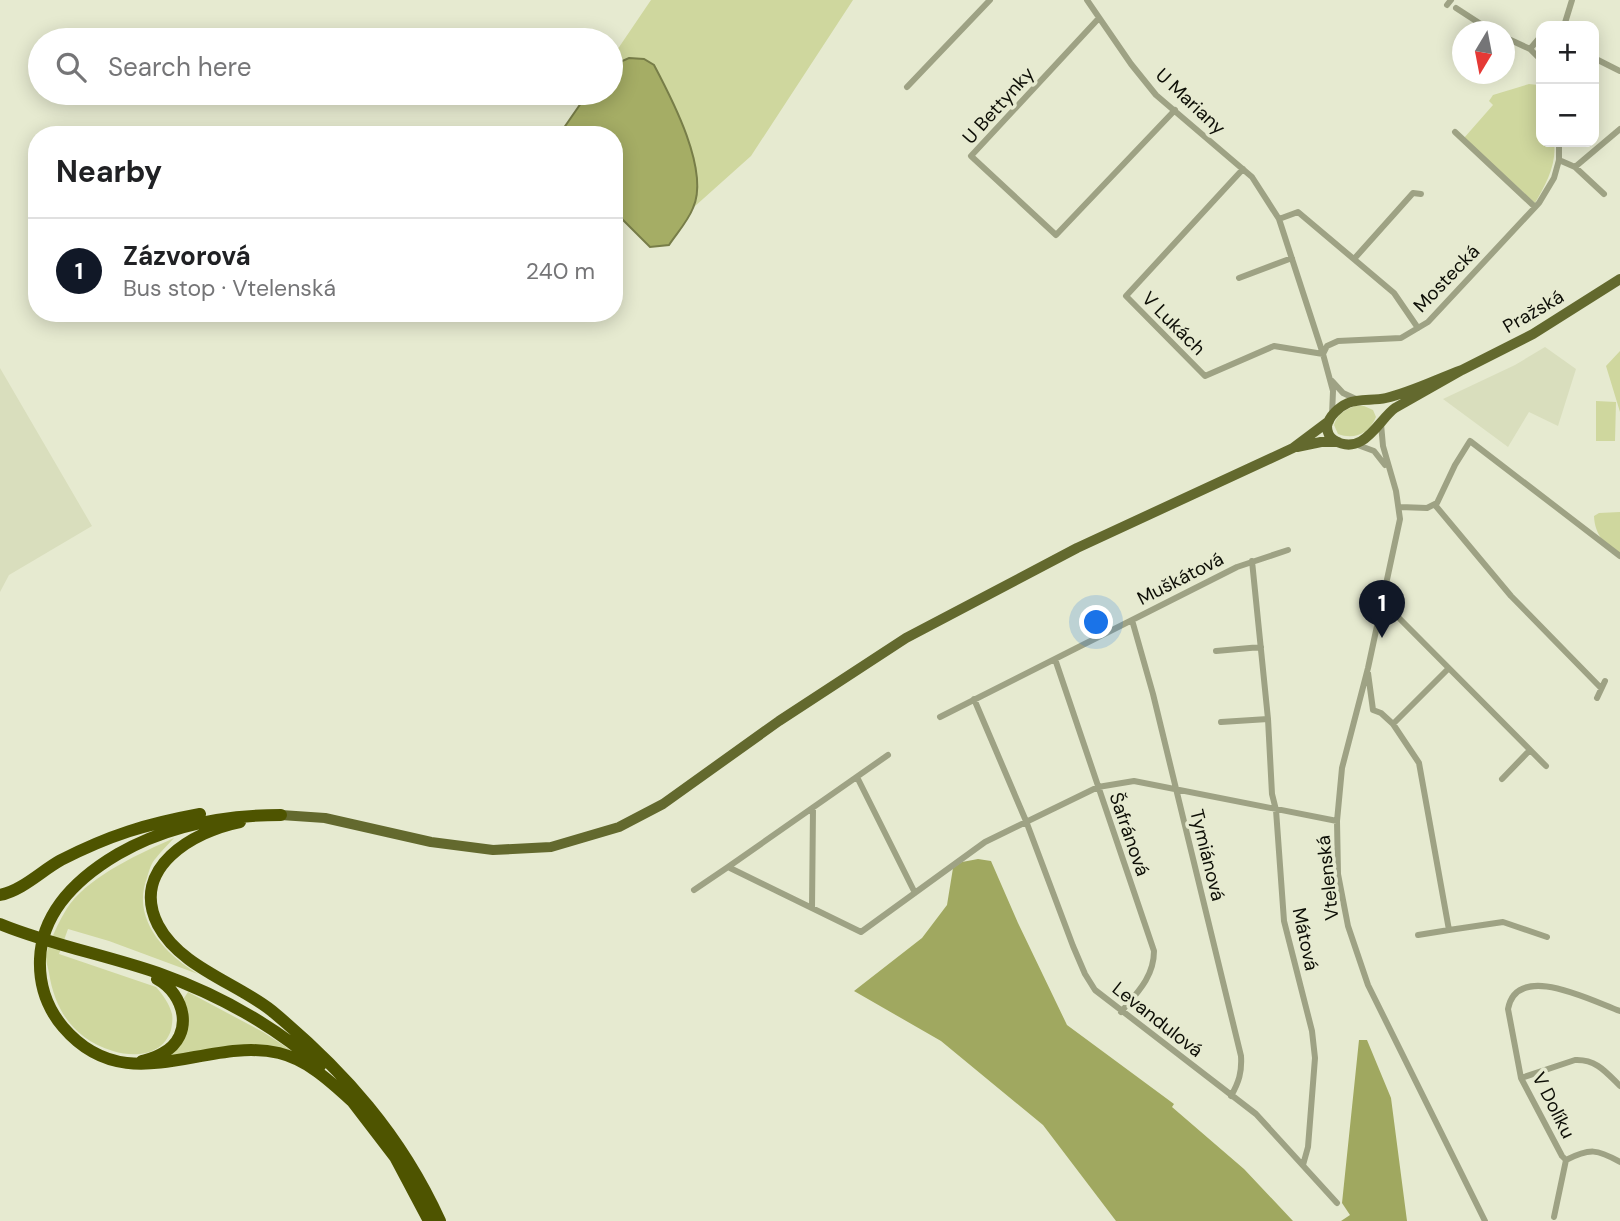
<!DOCTYPE html>
<meta charset="utf-8">
<style>
:root{--surface:#fff;--page:#f6f6f6;--text:#202124;--muted:#757577;--line:#e0e0e0;--accent:#111827}
body{margin:0;font-family:"DM Sans",sans-serif;background:var(--page);color:var(--text)}
.controls{position:absolute;right:21px;top:21px;display:grid;overflow:hidden;border-radius:14px;box-shadow:0 4px 18px #0003}
.controls button{width:63px;height:63px;display:grid;place-items:center;padding:0;border:0;border-bottom:2px solid var(--line);background:var(--surface);color:var(--text);font:35px sans-serif}
.compass{position:absolute;left:1452px;top:21px;width:63px;height:63px;border-radius:50%;background:var(--surface);box-shadow:0 4px 18px #0003;rotate:190deg}
.you{position:absolute;left:1097px;top:623px;width:24px;height:24px;margin:-18px;border:5px solid #fff;border-radius:50%;background:#1a73e8;box-shadow:0 0 0 10px #1a73e833}
.badge{display:grid;place-items:center;width:46px;height:46px;border-radius:50%;background:var(--accent);color:#fff;font-size:23px;font-weight:700}
.pin{position:absolute;translate:-50% -58px;filter:drop-shadow(0 2px 4px #0008)}
.pin::after{content:'';position:absolute;top:37px;width:24px;height:21px;background:inherit;clip-path:polygon(0 0,100% 0,50% 100%)}
.list{margin:0;padding:0;list-style:none}
h2{display:flex;justify-content:space-between;align-items:center;height:91px;margin:0;padding:0 28px;font-size:30px}
h2 small{font-size:23px;font-weight:400;color:var(--muted)}
.list li{display:grid;grid-template-columns:46px 1fr auto;gap:21px;align-items:center;box-sizing:border-box;height:105px;padding:0 28px;border-top:2px solid var(--line)}
.list b{display:block;font-size:26px;white-space:nowrap}
.list p{margin:0;font-size:23px;white-space:nowrap;color:var(--muted)}
.list em{font-size:23px;font-style:normal;color:var(--muted)}
.icon{flex:none;width:38px;height:38px;fill:none;stroke:currentColor;stroke-width:2;stroke-linecap:round;stroke-linejoin:round}
.map{position:relative;flex:none;width:1620px;height:1221px;overflow:hidden}
.search{position:absolute;background:var(--surface);box-shadow:0 4px 18px #0003;left:28px;top:28px;width:595px;height:77px;display:flex;align-items:center;gap:18px;box-sizing:border-box;padding:0 24px;border-radius:38px;color:var(--muted);font-size:26px}
.panel{position:absolute;background:var(--surface);box-shadow:0 4px 18px #0003;left:28px;top:126px;width:595px;height:196px;border-radius:28px}
.map>svg:first-child{display:block}
</style>
<div class="map">
<svg width="1620" height="1221" viewBox="0 0 1620 1221">
<rect width="100%" height="100%" fill="#e6ead0"/>
<path fill="#d9debd" d="M1545,347L1576,369L1558,426L1529,412L1508,447L1443,399L1515,365Z
M0,368L92,526L9,575L0,592Z"/>
<path fill="#cfd79e" d="M651,0H853L751,156L694,207L698,183L644,59L630,58L611,66V59Z
M1529,84L1538,85L1541,96V142H1554C1557,164 1546,184 1535,203L1464,138L1493,105L1489,101L1493,95Z
M1620,351V412L1606,366Z
M1596,401L1616,402L1615,441H1596Z
M1355,406H1364L1373,410L1376,417C1369,434 1354,440 1338,434L1334,425C1337,414 1345,410 1355,406Z
M1620,512V555C1604,544 1595,535 1594,516L1599,513Z
M174,838C168,845 161,851 156,858C151,863 149,871 147,878C131,919 165,954 198,974L109,941L68,929L59,954L156,987C163,995 169,1003 172,1014C173,1019 172,1025 171,1030C163,1055 136,1058 113,1051C74,1039 55,1011 49,973C48,968 46,962 46,957C48,943 62,915 70,904C93,874 141,853 174,838Z
M188,992L263,1032L292,1051C250,1038 207,1051 165,1057L186,1008L184,998Z"/>
<path fill="#a0a860" d="M978,859L991,861L1018,923L1067,1025L1174,1104L1172,1107L1244,1169L1293,1221H1116L1043,1125L941,1041L854,991L922,938L947,905L953,868L962,862Z
M1359,1040H1367L1391,1098L1407,1221H1341L1350,1215L1342,1203Z"/>
<path fill="#a5ad65" stroke="#777d48" stroke-width="2" d="M629,58L644,59L654,65C672,99 710,171 693,208C688,221 677,233 669,245L650,247L614,211V135H559L588,93H611V66Z"/>
<g fill="none" stroke-linecap="round" stroke-linejoin="round">
<path stroke="#9ea284" stroke-width="6" d="M1087,0L1131,64L1156,95L1252,177L1279,219L1298,212L1394,293L1418,328
M1447,5L1451,0
M1456,8L1493,32
M1099,18L971,156L1056,235L1175,110
M1564,26L1572,0
M1504,37L1530,49L1541,60
M1530,49L1541,36
M1594,58L1620,71
M907,87L990,0
M1455,132L1535,207
M1559,160L1575,167L1604,194
M1575,167L1620,129
M1243,169L1126,296L1205,376L1274,346L1323,354L1279,219
M1354,259L1413,193L1421,194
M1239,278L1292,258
M1332,381L1343,393L1356,399
M1332,415L1333,391L1323,354L1327,346L1338,341L1401,338L1428,322L1539,203L1554,178L1559,160V142
M1381,424L1383,446L1396,491L1400,519L1368,668L1342,768L1337,821L1338,874L1348,926L1368,985L1485,1221
M1355,444L1374,451L1385,465
M1435,505L1511,596L1601,688
M1400,507L1427,508L1437,503L1455,465L1470,441L1620,556
M1252,561L1268,719L1272,794L1276,810L1284,921L1312,1031L1315,1058L1308,1147L1303,1165
M1396,615L1546,766
M1132,620L1153,694L1241,1056C1242,1072 1239,1082 1231,1096
M1216,651L1261,647
M1055,659L1154,951C1154,977 1137,993 1121,1012
M1368,673L1373,710L1381,713L1393,724L1419,763L1449,930L1418,935
M1597,698L1605,681
M974,699L1026,821L1073,946L1085,974L1095,990L1256,1114L1337,1203
M940,717L1237,567L1288,550
M1221,722L1268,719
M1393,724L1448,669
M857,777L915,893
M1502,779L1530,750
M728,867L888,755
M694,890L728,867L861,932L985,842L1098,787L1134,781L1337,821
M812,908L813,808
M1449,930L1503,922L1547,937
M1620,1011C1592,1001 1517,961 1508,1009L1521,1078L1562,1156L1566,1160C1590,1148 1597,1149 1620,1162
M1521,1078L1575,1060C1596,1059 1606,1072 1620,1086
M1554,1217L1566,1160"/>
<path stroke="#63692e" stroke-width="10" d="M1462,370C1437,379 1412,392 1386,398C1373,401 1360,398 1348,403C1339,407 1329,416 1327,426C1327,432 1329,437 1334,440C1363,458 1379,419 1395,408L1462,370L1533,334L1620,279
M1297,447L1321,442H1338
M281,815L325,818L431,842L493,850L551,847L619,827L663,804L779,721L906,638L1077,548L1293,448L1329,421"/>
<path stroke="#4e5400" stroke-width="12" d="M281,815C224,815 168,825 118,854C79,877 42,910 40,959C39,984 47,1008 63,1027C127,1102 204,1036 279,1053C308,1060 331,1082 353,1102
M240,822C194,831 129,868 158,925C180,967 237,983 272,1011C344,1071 401,1135 440,1221
M0,895C23,890 41,871 61,860C110,835 146,824 200,814
M0,924C51,945 106,955 158,973C217,994 273,1025 320,1066
M142,1061C149,1059 157,1057 163,1053C195,1035 185,994 157,979
M349,1097L395,1157L429,1221"/>
</g>
<g text-anchor="middle" stroke-width="7" stroke-linejoin="round" paint-order="stroke">
<g font-size="19" fill="#0d0e06" stroke="#e6ead0">
<text transform="translate(1191 101) rotate(43)" y="7">U Mariany</text>
<text transform="translate(998 105) rotate(-48)" y="7">U Bettynky</text>
<text transform="translate(1446 278) rotate(-46)" y="7">Mostecká</text>
<text transform="translate(1533 311) rotate(-30)" y="7">Pražská</text>
<text transform="translate(1174 323) rotate(45)" y="7">V Lukách</text>
<text transform="translate(1180 578) rotate(-27)" y="7">Muškátová</text>
<text transform="translate(1130 834) rotate(71)" y="7">Šafránová</text>
<text transform="translate(1208 855) rotate(76)" y="7">Tymiánová</text>
<text transform="translate(1327 878) rotate(-96)" y="7">Vtelenská</text>
<text transform="translate(1306 939) rotate(78)" y="7">Mátová</text>
<text transform="translate(1158 1019) rotate(38)" y="7">Levandulová</text>
<text transform="translate(1554 1105) rotate(63)" y="7">V Dolíku</text>
</g>
</g>
</svg>
<div class="controls">
<button>+</button>
<button>−</button>
</div>
<svg class="compass" viewBox="-18 -18 36 36"><path d="M0-13l5 13h-10z" fill="#e53935"/><path d="M0 13l5-13h-10z" fill="#757577"/></svg>
<div class="you"></div>
<div class="pin badge" style="left:1382px;top:638px">1</div>
<div class="search"><svg class="icon" aria-label="search" viewBox="0 0 24 24"><circle cx="10" cy="10" r="6"/><path d="M15 15l6 6"/></svg>Search here</div>
<section class="panel">
<h2>Nearby<small></small></h2>
<ul class="list">
<li><span class="badge">1</span><div><b>Zázvorová</b><p>Bus stop · Vtelenská</p></div><em>240 m</em></li>
</ul>
</section>
</div>
